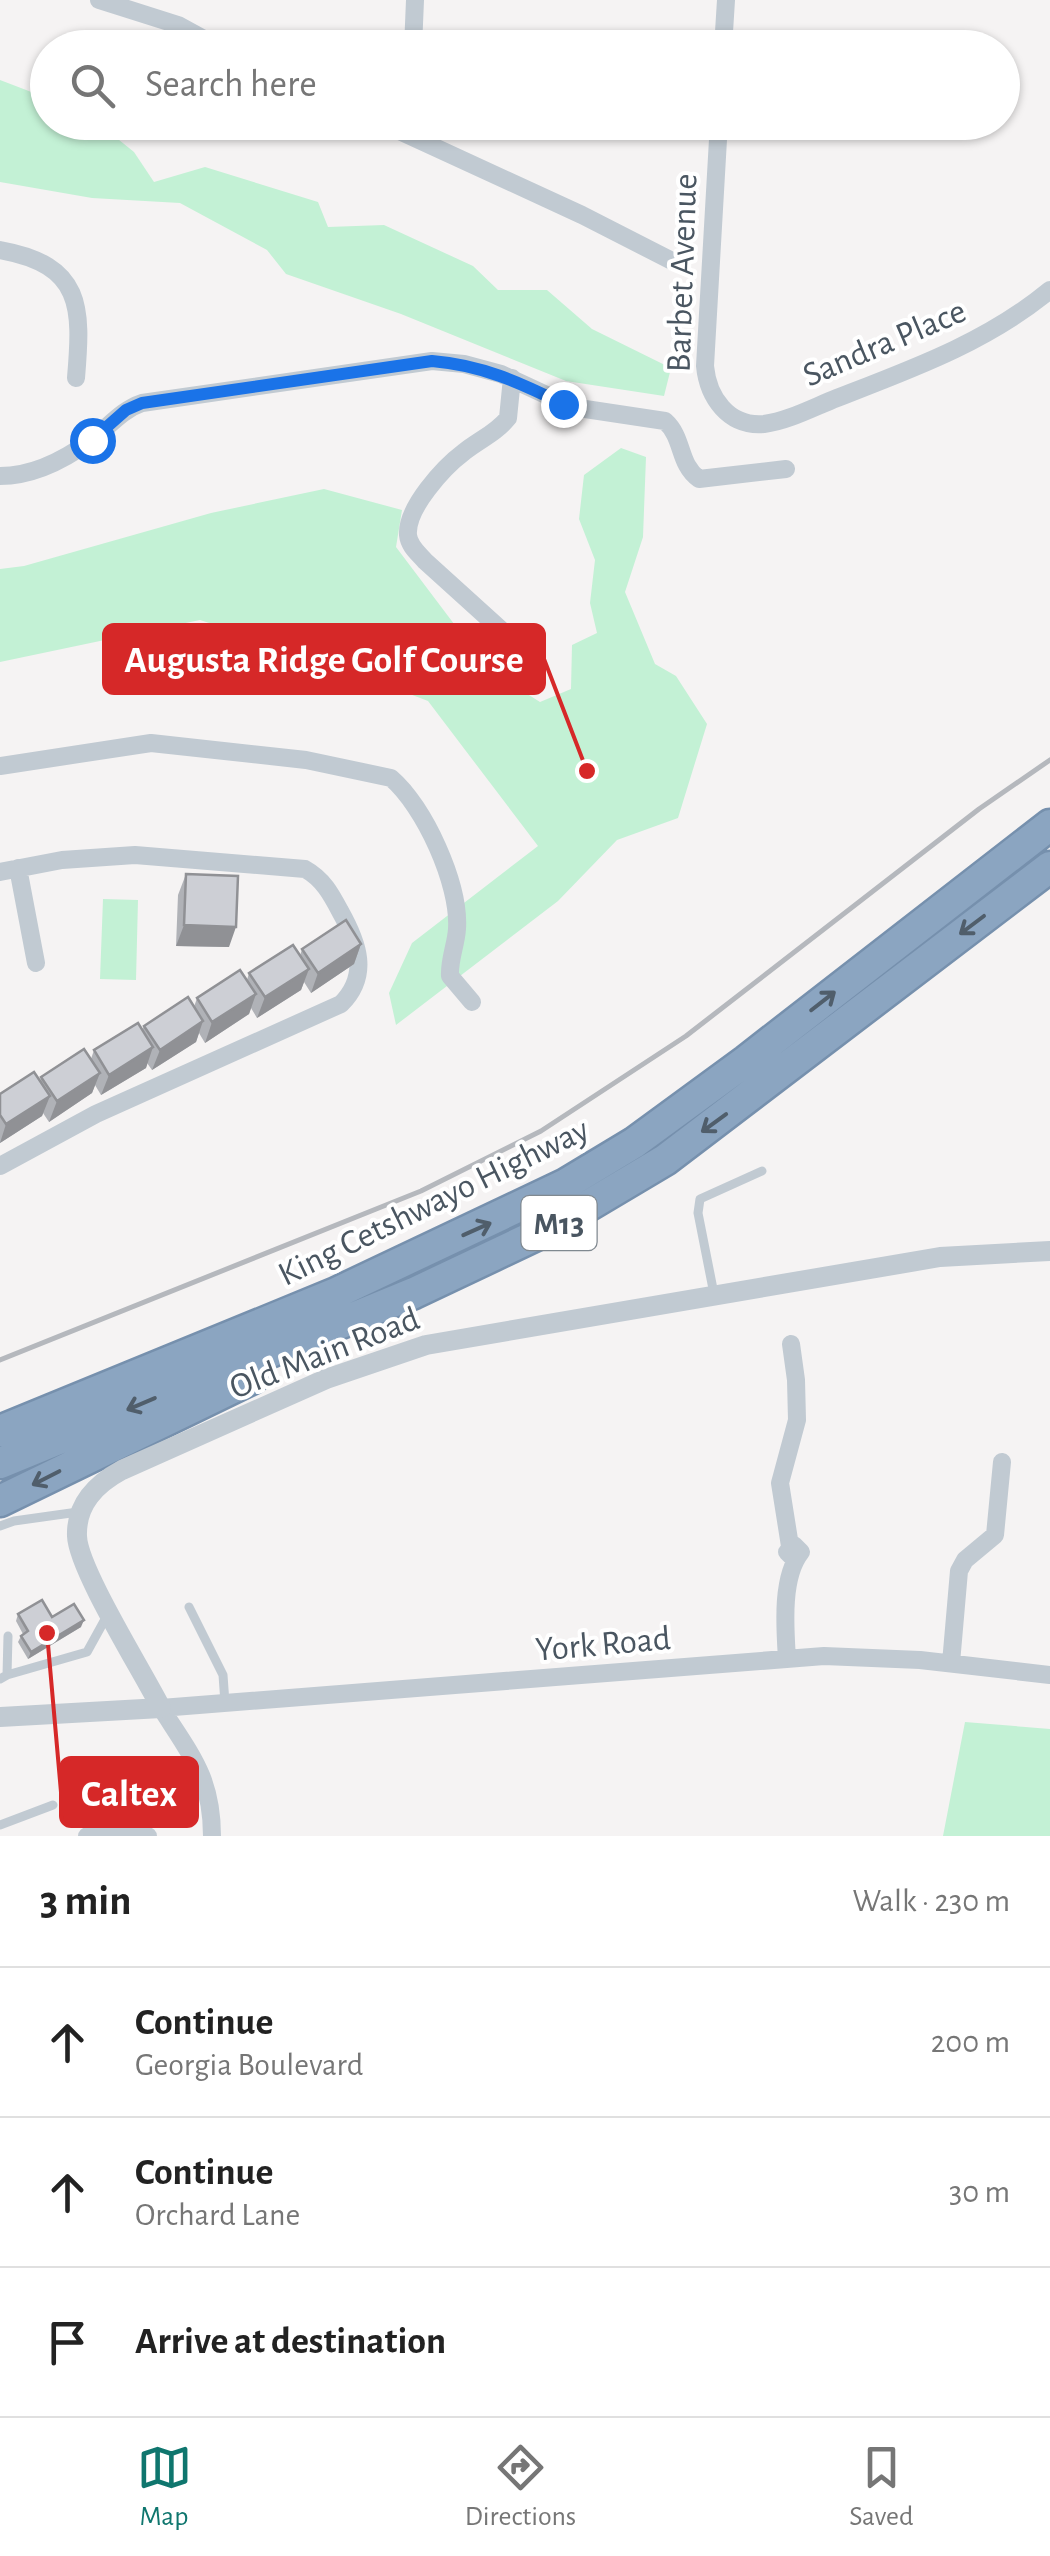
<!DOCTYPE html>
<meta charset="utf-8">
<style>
:root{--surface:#fff;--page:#f6f6f6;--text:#222;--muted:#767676;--line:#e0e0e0;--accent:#0f766e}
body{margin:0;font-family:"Alegreya Sans",sans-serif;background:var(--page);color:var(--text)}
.stop{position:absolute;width:30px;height:30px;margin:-22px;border:8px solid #1a73e8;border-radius:50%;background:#fff}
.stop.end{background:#1a73e8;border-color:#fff;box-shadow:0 2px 10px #0008}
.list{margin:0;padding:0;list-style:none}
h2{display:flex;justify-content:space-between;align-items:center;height:130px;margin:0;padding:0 40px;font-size:42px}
h2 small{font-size:32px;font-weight:400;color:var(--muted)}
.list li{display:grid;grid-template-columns:65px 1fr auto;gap:30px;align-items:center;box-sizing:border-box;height:150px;padding:0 40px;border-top:2px solid var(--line)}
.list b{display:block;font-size:38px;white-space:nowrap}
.list p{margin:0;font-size:32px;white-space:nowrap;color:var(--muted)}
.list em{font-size:32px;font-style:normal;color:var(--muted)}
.icon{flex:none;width:55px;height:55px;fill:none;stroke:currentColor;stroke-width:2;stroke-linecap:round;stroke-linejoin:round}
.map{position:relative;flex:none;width:1050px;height:1836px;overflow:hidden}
.search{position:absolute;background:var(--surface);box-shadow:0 2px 8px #0004;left:30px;right:30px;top:30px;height:110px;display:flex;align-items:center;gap:25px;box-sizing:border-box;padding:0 35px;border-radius:55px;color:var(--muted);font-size:38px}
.sheet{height:580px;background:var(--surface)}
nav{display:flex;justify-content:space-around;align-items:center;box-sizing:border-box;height:140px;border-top:2px solid var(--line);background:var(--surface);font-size:28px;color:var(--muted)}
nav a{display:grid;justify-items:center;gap:5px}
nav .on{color:var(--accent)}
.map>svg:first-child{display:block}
</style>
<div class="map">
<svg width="1050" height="1836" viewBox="0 0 1050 1836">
<rect width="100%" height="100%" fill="#f5f3f3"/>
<path fill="#c3f1d5" d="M0,80L47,98L48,122L98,123L134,152L154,182L205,167L318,202L328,227L384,225L473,266L498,290H547L592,329L671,368L664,396L566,381L401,314L286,274L267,250L180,203L92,198L0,182Z
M621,448L646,457L643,537L625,592L655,664L676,676L707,724L678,818L617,840L558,901L396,1025L389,993L412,943L538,846L428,701L305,654L200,620L0,662V569L24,566L211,513L324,489L402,510L396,547L488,669L540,702L571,689L572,645L597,633L590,603L595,560L579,519L584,475Z
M103,899L138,900L136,980L100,979Z
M965,1722L1050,1729V1836H943Z"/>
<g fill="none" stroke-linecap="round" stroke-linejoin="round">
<g stroke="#7690ad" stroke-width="35">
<path id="motorway" d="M0,1431L334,1294L566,1184L634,1143L746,1061L1050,825
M0,1463L414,1293L549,1229L665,1160L1050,867
M0,1501L253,1378"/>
</g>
<path stroke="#c1cad2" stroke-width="9" d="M714,1294L698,1213L700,1199L762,1171
M0,1526L14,1521L78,1512
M189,1607L223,1675L225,1703
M7,1675L87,1652L108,1614
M0,1679L7,1675L8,1636
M0,1825L53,1805"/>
<path stroke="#c1cad2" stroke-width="18" d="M99,0L178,25L220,48
M413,48L415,0
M723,48L726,0
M380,122L582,215L674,262
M719,122L705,366C708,397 728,427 764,424C788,421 814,407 837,398C912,369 987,342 1050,290
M0,250C83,265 82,307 76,378
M0,476C32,476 64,460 90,441C108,428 121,410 142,403L432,361L464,364L501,374L572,407L665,421C684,438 678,464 699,479L786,469
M509,637L425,561C418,553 409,546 408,535C406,508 444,467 464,452C479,440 496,433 508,418L512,378
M0,766L151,743L306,760L391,778C424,806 460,884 457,929C456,945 449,960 450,976L472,1002
M18,868L36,963
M0,872L62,860L135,855L305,869C323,879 331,894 340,911C358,943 370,975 341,1004L96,1114L0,1166
M790,1546L780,1483L797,1420L796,1380L791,1344
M787,1659C785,1627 781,1577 801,1552L794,1545L787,1552L794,1559
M951,1663L959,1571L965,1560L995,1535L1002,1462
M87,1836H148
M212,1836C212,1778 191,1755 161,1708L824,1656L920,1660L1050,1675"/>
<path stroke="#c1cad2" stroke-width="20" d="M0,1717L161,1708C143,1672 78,1569 77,1536C76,1504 96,1484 122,1470L326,1379L426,1345L940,1257L1050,1251"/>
<use href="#motorway" stroke="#8ba5c1" stroke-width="30"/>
<path stroke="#b5b8bd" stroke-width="5" d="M0,1360L421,1191L541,1131L686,1036L979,809L1050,760"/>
</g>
<path fill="#b0b2b7" d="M186,874L229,947L176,946L178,895Z
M361,944L354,964L311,993L304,982L301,990L257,1018L251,1008L249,1014L205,1043L199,1033L196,1042L152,1070L147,1063L146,1068L101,1095L95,1085L92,1093L49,1122L43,1113L42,1116L0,1143V1094L40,1081L41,1077L91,1059L94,1050L142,1030L144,1026L194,1007L197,998L247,980L249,973L300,956L302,949Z
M18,1614L52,1617L81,1627L28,1659L18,1642L21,1636L23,1634L16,1621Z"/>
<path fill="#909195" d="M184,925L236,927L229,947L176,946Z
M361,944L354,964L311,993L318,973Z
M309,969L301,990L257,1018L265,997Z
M256,994L249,1014L205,1043L212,1022Z
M203,1021L196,1042L152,1070L160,1050Z
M153,1047L146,1068L101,1095L109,1075Z
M100,1073L92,1093L49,1122L57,1101Z
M50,1096L42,1116L0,1143L6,1124Z
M84,1620L81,1627L28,1659L31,1652Z"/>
<path fill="#cdcfd5" stroke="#909195" stroke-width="2.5" d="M186,874L238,876L236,927L184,925Z
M346,920L361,944L318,973L302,949Z
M293,945L309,969L265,997L249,973Z
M240,970L256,994L212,1022L197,998Z
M188,997L203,1021L160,1050L144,1026Z
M138,1023L153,1047L109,1075L94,1050Z
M84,1049L100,1073L57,1101L41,1077Z
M34,1072L50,1096L6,1124L0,1115V1094Z
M42,1600L52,1617L74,1604L84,1620L31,1652L21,1636L28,1631L18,1614Z"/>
<defs><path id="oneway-shaft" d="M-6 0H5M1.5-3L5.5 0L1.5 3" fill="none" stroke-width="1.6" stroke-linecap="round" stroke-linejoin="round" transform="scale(2.5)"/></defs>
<g stroke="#505e6b">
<use href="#oneway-shaft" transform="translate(972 925) rotate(143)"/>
<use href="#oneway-shaft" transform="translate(823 1001) rotate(-38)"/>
<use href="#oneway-shaft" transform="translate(714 1123) rotate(144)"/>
<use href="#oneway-shaft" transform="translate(477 1229) rotate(-24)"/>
<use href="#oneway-shaft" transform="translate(141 1404) rotate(157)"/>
<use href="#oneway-shaft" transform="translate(46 1478) rotate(153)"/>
</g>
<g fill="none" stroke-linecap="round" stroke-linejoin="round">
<path stroke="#1a73e8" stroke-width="12" d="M92,440L126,410L142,403L432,361C481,365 519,382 563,404"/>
</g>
<g text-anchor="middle" stroke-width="8" stroke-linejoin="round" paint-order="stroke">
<rect fill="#fff" stroke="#808990" stroke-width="2.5" x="521.5" y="1196" width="75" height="54" rx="8"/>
<g font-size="32" font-weight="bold" fill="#4a5661">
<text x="559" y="1234">M13</text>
</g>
<g font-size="35" fill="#4a5661" stroke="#fff">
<text transform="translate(681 273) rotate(-88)" y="12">Barbet Avenue</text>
<text transform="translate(884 342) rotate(-23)" y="12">Sandra Place</text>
<text transform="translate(433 1201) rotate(-26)" y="12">King Cetshwayo Highway</text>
<text transform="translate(324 1352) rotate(-21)" y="12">Old Main Road</text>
<text transform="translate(603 1643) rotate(-5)" y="12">York Road</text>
</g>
</g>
<path fill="none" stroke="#d62828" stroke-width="4" d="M587 771L544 659M47 1633L61 1792"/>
<g fill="#d62828" stroke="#fff" stroke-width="4">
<circle cx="587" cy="771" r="10"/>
<circle cx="47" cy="1633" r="10"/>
</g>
<g fill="#d62828" stroke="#d62828" stroke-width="4">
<rect x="104" y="625" width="440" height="68" rx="10"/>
<rect x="61" y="1758" width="136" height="68" rx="10"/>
</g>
<g font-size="38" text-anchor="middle" font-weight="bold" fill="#fff">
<text x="324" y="672">Augusta Ridge Golf Course</text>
<text x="129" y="1806">Caltex</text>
</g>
</svg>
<div class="stop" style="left:92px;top:440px"></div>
<div class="stop end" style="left:563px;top:404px"></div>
<div class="search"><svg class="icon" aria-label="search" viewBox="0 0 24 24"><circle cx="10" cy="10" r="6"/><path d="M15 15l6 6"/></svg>Search here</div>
</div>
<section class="sheet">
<h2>3 min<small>Walk · 230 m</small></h2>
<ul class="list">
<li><svg class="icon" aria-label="ahead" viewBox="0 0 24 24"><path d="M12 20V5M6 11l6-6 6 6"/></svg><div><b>Continue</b><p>Georgia Boulevard</p></div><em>200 m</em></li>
<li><svg class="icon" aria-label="ahead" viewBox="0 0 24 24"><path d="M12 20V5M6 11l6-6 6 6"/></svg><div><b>Continue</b><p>Orchard Lane</p></div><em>30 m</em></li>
<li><svg class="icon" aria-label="arrive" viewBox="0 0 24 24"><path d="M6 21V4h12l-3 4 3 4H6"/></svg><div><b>Arrive at destination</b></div></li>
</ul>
</section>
<nav>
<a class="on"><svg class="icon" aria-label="map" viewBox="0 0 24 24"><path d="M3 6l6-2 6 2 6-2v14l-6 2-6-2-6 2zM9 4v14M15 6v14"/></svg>Map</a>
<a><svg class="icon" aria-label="directions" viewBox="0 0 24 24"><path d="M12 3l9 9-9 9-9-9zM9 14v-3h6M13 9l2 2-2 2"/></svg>Directions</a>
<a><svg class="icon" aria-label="saved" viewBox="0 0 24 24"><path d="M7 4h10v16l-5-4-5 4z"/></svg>Saved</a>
</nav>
